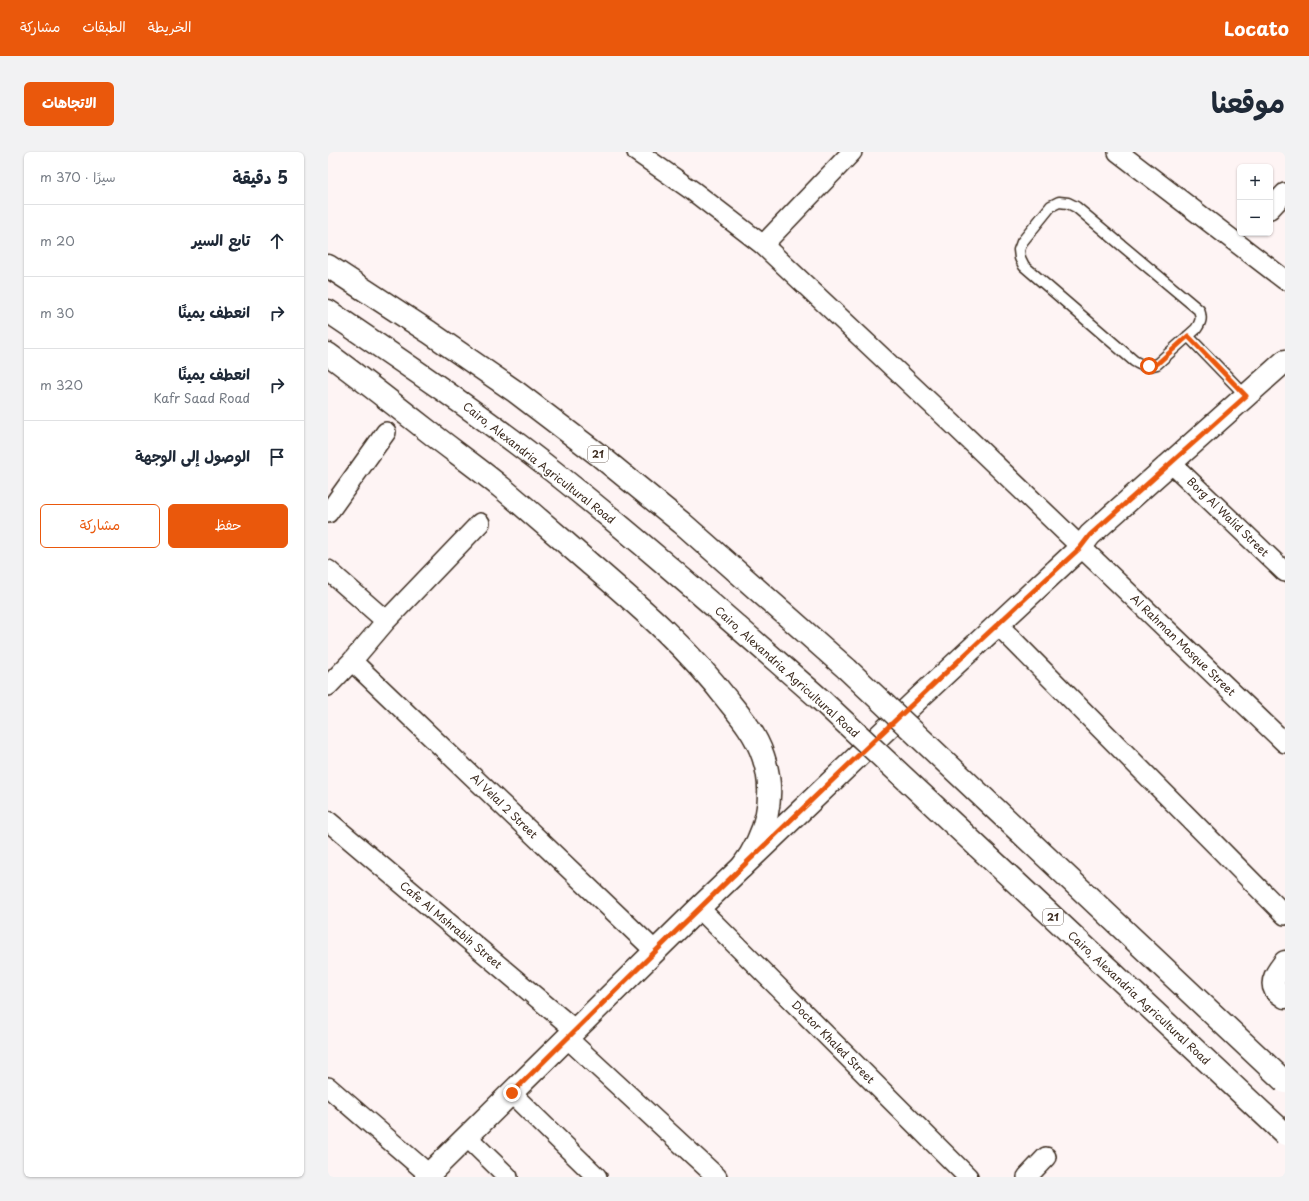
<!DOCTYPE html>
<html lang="ar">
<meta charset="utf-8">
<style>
:root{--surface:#fff;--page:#f2f2f3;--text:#1f2937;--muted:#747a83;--line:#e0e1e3;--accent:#ea580c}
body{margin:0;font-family:"Playpen Sans","Playpen Sans Arabic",sans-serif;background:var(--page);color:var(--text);direction:rtl}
.controls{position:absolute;right:12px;top:12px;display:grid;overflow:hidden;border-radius:6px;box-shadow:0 1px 3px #0004}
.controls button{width:36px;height:36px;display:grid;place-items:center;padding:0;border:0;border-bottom:1px solid var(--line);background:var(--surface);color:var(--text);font:20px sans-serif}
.stop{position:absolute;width:12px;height:12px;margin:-9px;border:3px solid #ea580c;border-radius:50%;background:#fff}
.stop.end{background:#ea580c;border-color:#fff;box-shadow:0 1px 4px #0008}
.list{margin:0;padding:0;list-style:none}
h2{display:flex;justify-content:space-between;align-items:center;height:52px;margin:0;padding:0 16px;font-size:17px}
h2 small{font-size:13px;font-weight:400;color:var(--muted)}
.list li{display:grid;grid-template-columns:26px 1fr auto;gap:12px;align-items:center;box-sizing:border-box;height:72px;padding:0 16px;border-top:1px solid var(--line)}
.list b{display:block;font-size:15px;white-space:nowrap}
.list p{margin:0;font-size:13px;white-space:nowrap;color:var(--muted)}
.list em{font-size:13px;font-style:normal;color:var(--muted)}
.actions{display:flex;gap:8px;padding:12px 16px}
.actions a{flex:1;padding:9px 0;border:1px solid var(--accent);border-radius:6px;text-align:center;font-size:14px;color:var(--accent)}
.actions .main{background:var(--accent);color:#fff}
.icon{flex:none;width:22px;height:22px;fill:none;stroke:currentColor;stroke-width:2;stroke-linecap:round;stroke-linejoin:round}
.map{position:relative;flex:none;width:957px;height:1025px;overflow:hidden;direction:ltr;border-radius:6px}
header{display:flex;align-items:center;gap:24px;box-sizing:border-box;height:56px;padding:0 20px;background:var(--accent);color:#fff}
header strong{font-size:19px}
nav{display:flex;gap:22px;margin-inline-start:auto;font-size:14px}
.intro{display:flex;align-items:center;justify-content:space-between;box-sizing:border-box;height:96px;padding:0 24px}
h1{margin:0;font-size:28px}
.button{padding:10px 18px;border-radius:6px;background:var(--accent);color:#fff;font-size:14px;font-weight:700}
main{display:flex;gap:24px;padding:0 24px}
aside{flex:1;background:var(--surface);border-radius:6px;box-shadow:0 1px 3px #0004}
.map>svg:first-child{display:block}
</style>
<header>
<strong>Locato</strong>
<nav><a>الخريطة</a><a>الطبقات</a><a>مشاركة</a></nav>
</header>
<div class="intro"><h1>موقعنا</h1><a class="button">الاتجاهات</a></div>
<main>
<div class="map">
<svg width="957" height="1025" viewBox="0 0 957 1025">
<rect width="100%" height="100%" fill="#fef4f4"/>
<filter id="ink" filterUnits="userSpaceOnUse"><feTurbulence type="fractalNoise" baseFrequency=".025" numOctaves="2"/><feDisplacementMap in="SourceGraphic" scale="8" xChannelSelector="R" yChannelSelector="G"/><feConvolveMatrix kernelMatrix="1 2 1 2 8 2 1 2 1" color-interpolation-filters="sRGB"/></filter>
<g filter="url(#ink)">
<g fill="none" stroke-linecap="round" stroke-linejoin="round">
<g stroke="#3b2a1e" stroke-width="13">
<path id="lane" d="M731,50L740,51L748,55L871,158C874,166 873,170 868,177L829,212C819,215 814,214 806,209L696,114L692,106L691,98L694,90L723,54Z
M860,184L918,244"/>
</g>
<g stroke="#3b2a1e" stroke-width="22">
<path id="street" d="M309,0L365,39L435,93L628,275L957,591
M790,0L957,128
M942,57L957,41
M435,93L524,0
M843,311L957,420
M0,361L58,280
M0,418L58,469
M669,472L957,763
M24,509L327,799
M0,534L24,509L58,469L152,371
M0,669L247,878
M371,756L640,1025
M239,886L389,1025
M0,935L104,1025
M183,941L269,1025
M139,985L180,1025
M699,1025L718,1005"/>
</g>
<g stroke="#3b2a1e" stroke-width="25">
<path id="secondary" d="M957,810C952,817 942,828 947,837C949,840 954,843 957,845
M98,1025L371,756L593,544L752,396L762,383L957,209"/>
</g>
<g stroke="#3b2a1e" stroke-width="25">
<path id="highway" d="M0,114L101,180L188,240L272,304L354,371L519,517
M0,159C77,211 153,263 226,320C318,393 405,471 493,548
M0,202C34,227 67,253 100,279C124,298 150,316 174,336C203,360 232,386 261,411C312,455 360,496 401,550C415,567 428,583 435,604C449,644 438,683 414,715"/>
</g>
<use href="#lane" stroke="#fff" stroke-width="10"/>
<use href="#street" stroke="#fff" stroke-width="19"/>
<use href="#secondary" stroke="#fff" stroke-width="22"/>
<use href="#highway" stroke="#fff" stroke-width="22"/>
<g stroke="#3b2a1e" stroke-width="25" stroke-linecap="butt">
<path id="highway-bridge" d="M519,517L957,930
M493,548L957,982"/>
</g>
<use href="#highway-bridge" stroke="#fff" stroke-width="22"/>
</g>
</g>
<g fill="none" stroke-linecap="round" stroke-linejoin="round" filter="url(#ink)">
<path stroke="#ea580c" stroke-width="5" d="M184,941C370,756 559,573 752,396L762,383L918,244L860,184L829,212L821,214"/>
</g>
<g text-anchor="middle" stroke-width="3.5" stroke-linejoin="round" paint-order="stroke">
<g fill="#fff" stroke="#766a62" stroke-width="1">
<rect x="260" y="294" width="20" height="16" rx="3"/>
<rect x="715" y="757" width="20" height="16" rx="3"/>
</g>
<g font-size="10" font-weight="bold" fill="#3b2a1e">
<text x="270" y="306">21</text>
<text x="725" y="769">21</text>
</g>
<g font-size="11" fill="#3b2a1e" stroke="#fff">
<text transform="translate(211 311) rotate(38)" y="4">Cairo, Alexandria Agricultural Road</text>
<text transform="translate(900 365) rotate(44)" y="4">Borg Al Walid Street</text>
<text transform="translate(855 493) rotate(44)" y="4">Al Rahman Mosque Street</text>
<text transform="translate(459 520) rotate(42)" y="4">Cairo, Alexandria Agricultural Road</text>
<text transform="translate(176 654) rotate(44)" y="4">Al Velal 2 Street</text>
<text transform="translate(123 773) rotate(40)" y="4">Cafe Al Mshrabih Street</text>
<text transform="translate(811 846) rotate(43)" y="4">Cairo, Alexandria Agricultural Road</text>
<text transform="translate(505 890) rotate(45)" y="4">Doctor Khaled Street</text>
</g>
</g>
</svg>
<div class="controls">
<button>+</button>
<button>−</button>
</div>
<div class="stop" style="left:821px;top:214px"></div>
<div class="stop end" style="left:184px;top:941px"></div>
</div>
<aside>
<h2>5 دقيقة<small>سيرًا · 370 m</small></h2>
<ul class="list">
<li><svg class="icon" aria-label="ahead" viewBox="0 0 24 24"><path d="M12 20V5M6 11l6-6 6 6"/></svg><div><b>تابع السير</b></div><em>20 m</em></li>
<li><svg class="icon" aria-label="right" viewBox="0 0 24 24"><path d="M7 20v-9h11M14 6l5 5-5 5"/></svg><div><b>انعطف يمينًا</b></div><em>30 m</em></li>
<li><svg class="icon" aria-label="right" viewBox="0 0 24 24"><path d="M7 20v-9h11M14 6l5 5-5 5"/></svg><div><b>انعطف يمينًا</b><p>Kafr Saad Road</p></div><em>320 m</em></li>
<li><svg class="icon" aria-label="arrive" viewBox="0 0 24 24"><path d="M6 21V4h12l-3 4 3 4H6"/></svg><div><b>الوصول إلى الوجهة</b></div></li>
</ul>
<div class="actions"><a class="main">حفظ</a><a>مشاركة</a></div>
</aside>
</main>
